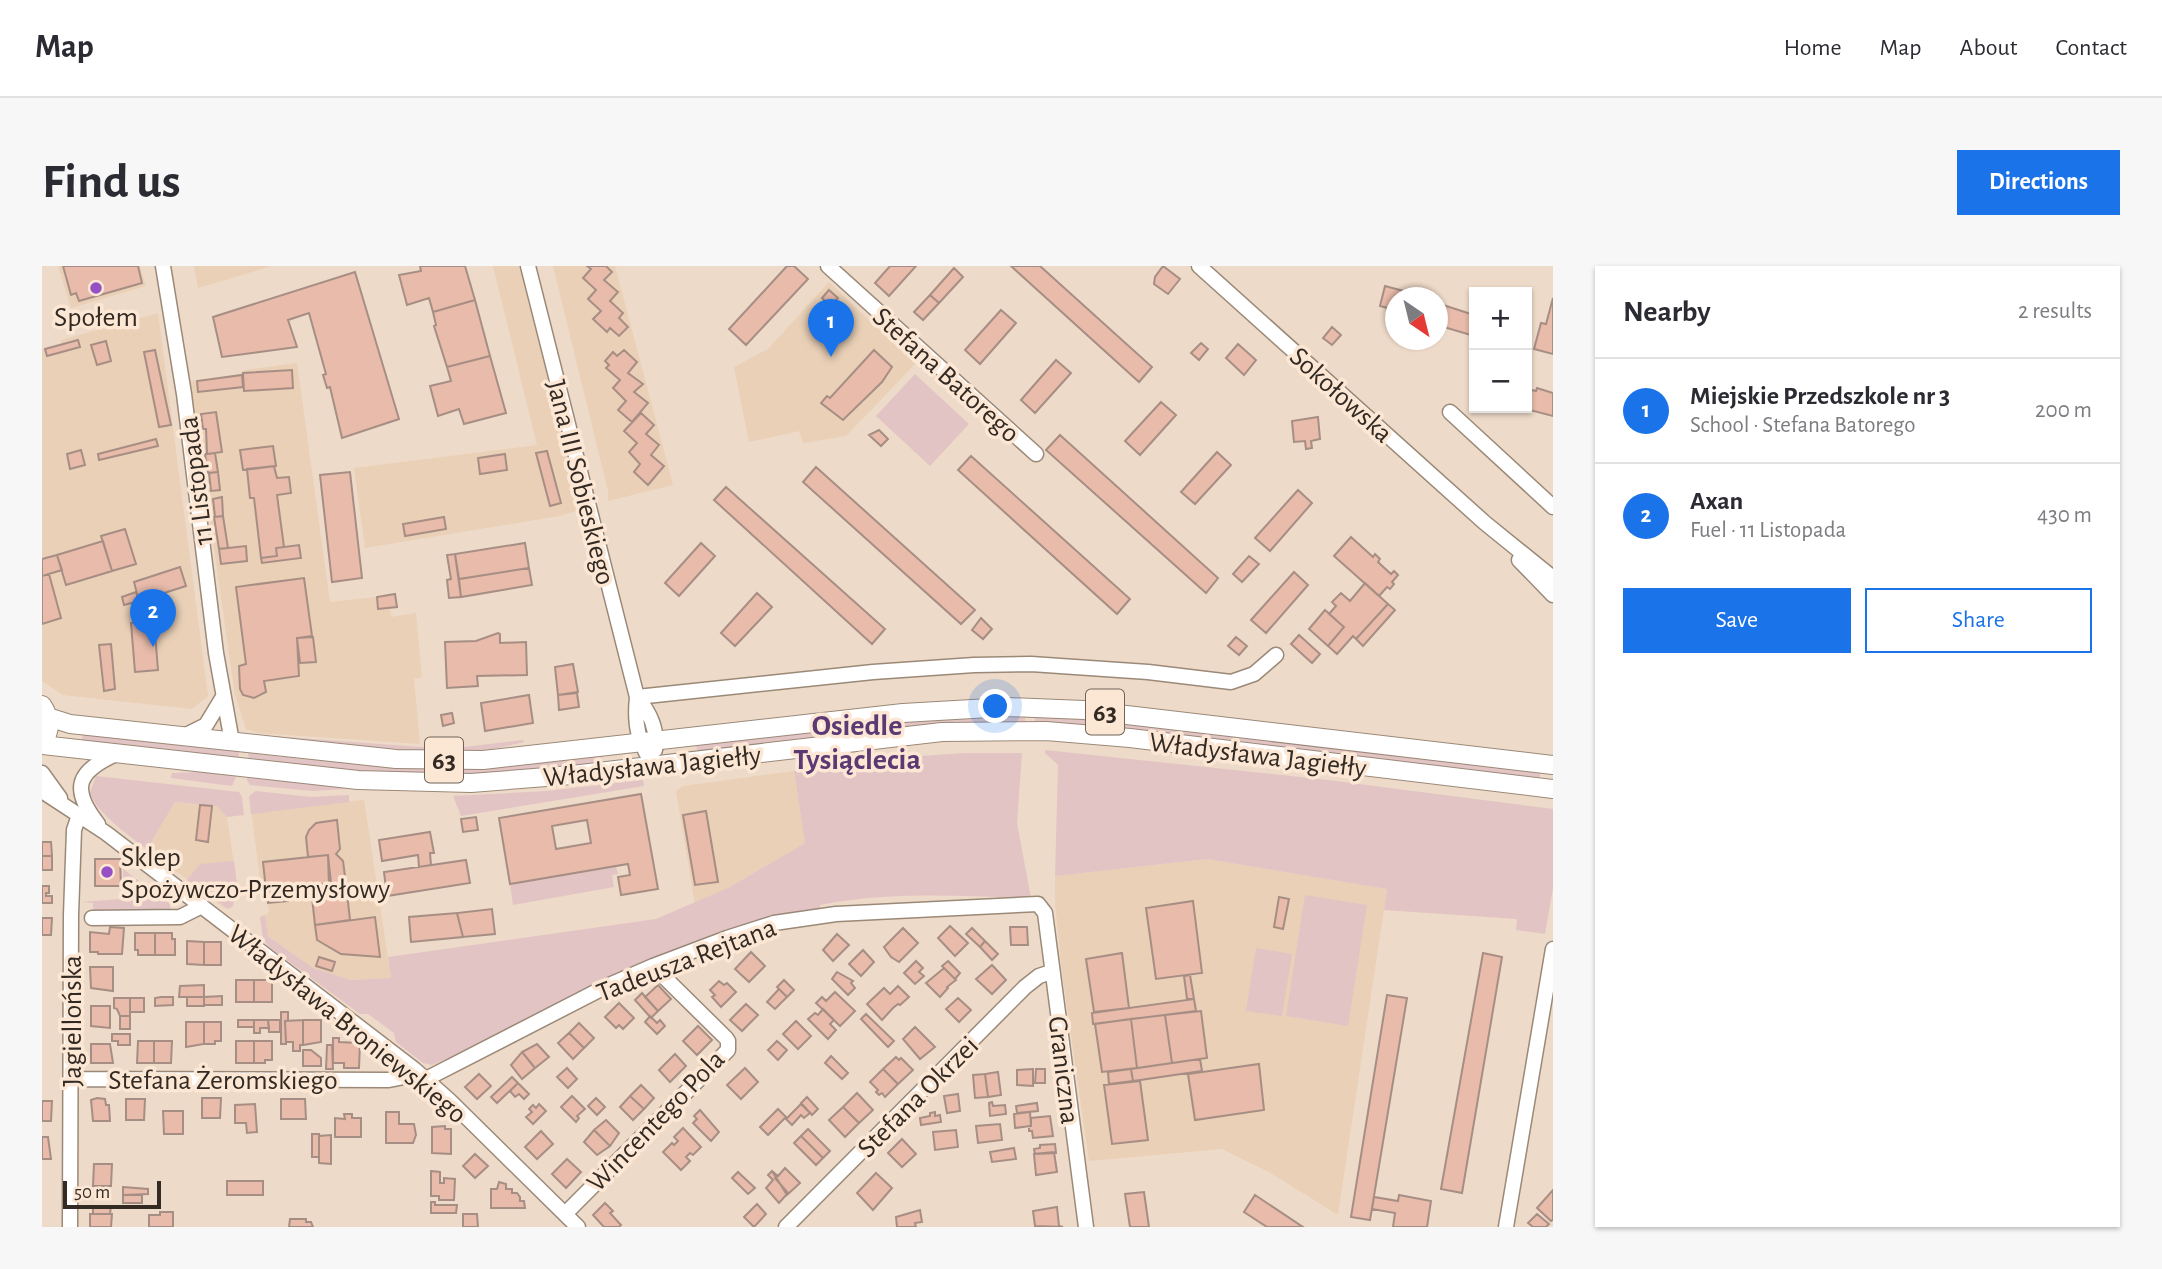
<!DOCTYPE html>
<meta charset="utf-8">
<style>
:root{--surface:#fff;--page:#f7f7f7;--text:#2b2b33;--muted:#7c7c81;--line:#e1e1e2;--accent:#1a73e8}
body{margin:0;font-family:"Alegreya Sans",sans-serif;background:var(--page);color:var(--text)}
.controls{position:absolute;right:21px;top:21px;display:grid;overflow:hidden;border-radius:0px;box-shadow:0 2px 5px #0004}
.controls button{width:63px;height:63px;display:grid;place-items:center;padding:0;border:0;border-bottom:2px solid var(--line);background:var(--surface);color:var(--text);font:35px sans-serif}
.compass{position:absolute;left:1343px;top:21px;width:63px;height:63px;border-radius:50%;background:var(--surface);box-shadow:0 2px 5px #0004;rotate:145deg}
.scale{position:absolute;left:21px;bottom:18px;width:98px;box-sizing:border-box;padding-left:7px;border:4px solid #322a23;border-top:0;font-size:19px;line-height:24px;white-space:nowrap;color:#322a23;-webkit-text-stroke:5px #fce7d5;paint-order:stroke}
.you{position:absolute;left:954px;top:441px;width:24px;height:24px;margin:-18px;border:5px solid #fff;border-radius:50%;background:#1a73e8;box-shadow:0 0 0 10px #1a73e833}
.badge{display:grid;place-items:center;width:46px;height:46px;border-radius:50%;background:var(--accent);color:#fff;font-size:23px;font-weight:700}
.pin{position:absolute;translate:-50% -58px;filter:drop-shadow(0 2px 4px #0008)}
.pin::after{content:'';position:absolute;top:37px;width:24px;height:21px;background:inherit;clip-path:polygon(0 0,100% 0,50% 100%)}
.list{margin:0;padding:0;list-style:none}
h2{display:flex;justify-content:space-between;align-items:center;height:91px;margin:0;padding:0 28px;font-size:30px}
h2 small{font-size:23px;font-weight:400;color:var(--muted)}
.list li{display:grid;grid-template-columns:46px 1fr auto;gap:21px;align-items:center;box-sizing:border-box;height:105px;padding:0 28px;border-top:2px solid var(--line)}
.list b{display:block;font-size:26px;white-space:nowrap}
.list p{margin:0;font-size:23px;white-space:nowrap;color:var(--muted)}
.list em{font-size:23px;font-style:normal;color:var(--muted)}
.actions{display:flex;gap:14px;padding:21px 28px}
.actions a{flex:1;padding:16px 0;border:2px solid var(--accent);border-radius:0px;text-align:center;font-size:24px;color:var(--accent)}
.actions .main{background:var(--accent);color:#fff}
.map{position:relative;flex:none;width:1511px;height:961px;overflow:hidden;border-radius:0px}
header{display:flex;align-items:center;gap:42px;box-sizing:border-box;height:98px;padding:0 35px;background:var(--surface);border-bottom:2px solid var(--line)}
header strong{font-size:33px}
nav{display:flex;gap:38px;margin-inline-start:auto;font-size:24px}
.intro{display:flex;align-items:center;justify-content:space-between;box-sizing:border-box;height:168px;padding:0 42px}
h1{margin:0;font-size:49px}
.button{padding:18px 32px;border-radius:0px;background:var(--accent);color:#fff;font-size:24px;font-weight:700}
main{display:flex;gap:42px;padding:0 42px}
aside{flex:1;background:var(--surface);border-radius:0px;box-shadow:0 2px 5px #0004}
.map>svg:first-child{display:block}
</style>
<header>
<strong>Map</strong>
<nav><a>Home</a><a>Map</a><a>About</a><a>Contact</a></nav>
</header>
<div class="intro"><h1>Find us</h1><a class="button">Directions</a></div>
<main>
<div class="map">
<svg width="1511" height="961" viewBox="0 0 1511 961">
<rect width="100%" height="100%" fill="#eedac8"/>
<path fill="#e9d0b7" d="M16,0H98L104,20L29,42Z
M152,0H230L156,22Z
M451,0H479L541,243L517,250L323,282L312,202L495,179Z
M511,0H573L631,219L566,235V225Z
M787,16L873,98L804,170L761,177L757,165L707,176L692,101L726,83Z
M116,47L166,430L150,443L21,429L0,415V84L19,79V74Z
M255,97L288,336L335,331L336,343L348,342L349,351L374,347L380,411L372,413L378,478L216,467L204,463L193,429L148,115L198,108L202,104Z
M752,505L763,577L686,622L653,638L634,525L641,520Z
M322,534L349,712L309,714L271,702L226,670L223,649L227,646L226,637L225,629H220L209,543Z
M133,536L175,540L185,551L197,632L192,633L189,642H182L105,583Z
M1165,593L1345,623L1296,949L1227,906L1180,883L1047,895L1020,706L1013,638V610Z"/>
<path fill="#e2c4c4" d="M873,108L927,158L888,200L834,150Z
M983,449V457L656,488L654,479L886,452Z
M993,449L1064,452L1498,506V515L993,459Z
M41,466L197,485V494L40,476Z
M216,469L406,483L481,474L482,476L434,487L331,484Z
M1003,484L1286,514L1511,543V622L1503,668L1474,664L1475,653L1342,644L1345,623L1165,593L1013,610L1016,499L1003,487Z
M206,487C272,494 338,502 404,502C456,502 508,496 559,489L562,498L446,510L309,506L207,494Z
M921,487H980L975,557L989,632C922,630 844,625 778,639V643L746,648L406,796L404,793L390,799L381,797L354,776L352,767L326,748H318L227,681L221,673L218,651L223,649L226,670L271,702L309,714L349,712L346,691L614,653L686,622L763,577L752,505L879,490Z
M160,506L195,509L190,520L129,512L130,507Z
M54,510L197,526L200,531L202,549L185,551L175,540L133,536L105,583C86,569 56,548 48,527Z
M205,510L303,522V523L271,525L208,519L205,514Z
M601,514L602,520L419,550L411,530L505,525Z
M214,525L269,531L307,529V536L209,548L207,530Z
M192,595L197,632L192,633L191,640L186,643L145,614L158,598Z
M574,601L576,608L570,609L572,621L471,639L468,619Z
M81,603L128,638V645L51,646V637L39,636L93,632L99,622L91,617L82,619Z
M1263,629L1325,639L1306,760L1244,750Z
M1214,682L1250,688L1240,750L1204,745Z"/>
<path fill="#e8bbaa" stroke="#a78e84" stroke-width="2" fill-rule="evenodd" d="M21,0H96L100,17L37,35L34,27L29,29Z
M378,0H423L433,34L391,46L387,32L365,39L357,9L379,5Z
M545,0H564L570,6L562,14L576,26L568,35L581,47L577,52L586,61L577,70L568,62L565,66L551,53L559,45L546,33L554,24L541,12L549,3Z
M745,0H752L766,13L704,79L687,63Z
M848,0H874L847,30L833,17Z
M969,0H998L1110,101L1097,116Z
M1121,0L1138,13L1126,28L1112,18L1113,11Z
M912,2L921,11L897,37L888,29Z
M313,6L357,153L300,172L288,121L285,122L281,109L284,108L267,47L246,54L255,81L180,91L171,51Z
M1343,20L1369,27L1381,32H1353V44L1338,40Z
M787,24L796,32L788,40L780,32Z
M888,29L897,37L881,54L872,46Z
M1511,32V88L1492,83L1499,57L1504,58Z
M433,34L448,90L405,101L392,60L394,59L391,46Z
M1395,37L1432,49V70L1395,59Z
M959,44L974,57L938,98L923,84Z
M1290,61L1299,69L1290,79L1281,72Z
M36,74L38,81L5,90L3,83Z
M64,75L69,95L55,99L49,79Z
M1159,77L1166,83L1157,94L1149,87Z
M1196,78L1214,94L1202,109L1184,92Z
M113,84L129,159L117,161L102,86Z
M582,84L595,96L586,107L601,118L592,126L606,137L590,156L576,144L584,135L571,122L578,114L564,102L567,99L563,95L571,86L575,90Z
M832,84L850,101L840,116L801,154L779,137L785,130L788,132Z
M448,90L464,147L422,158L417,143L396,150L388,120L409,115L405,101Z
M1014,94L1029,107L993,147L979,134Z
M250,104L251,122L202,125L201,107Z
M200,109L201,121L156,126L155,115Z
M1495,122L1511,127V150L1480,142H1485V123L1494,125Z
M1119,136L1134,149L1098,189L1083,175Z
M174,146L180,186L165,188L164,163H161L159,148Z
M599,147L612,159L604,168L617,179L609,189L622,200L606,219L592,206L598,198L587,186L595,177L582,165Z
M1276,151L1278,173L1269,175L1270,182L1264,183L1263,175L1252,176L1250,155Z
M837,164L846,173L839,180L827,169Z
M1018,169L1176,312L1164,327L1004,184Z
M114,173L116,180L57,194L56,188Z
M231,180L234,200L201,204L198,184Z
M39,184L43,199L28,203L25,188Z
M505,185L519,237L508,240L494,187Z
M1175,186L1189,199L1153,238L1139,226Z
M173,187L176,206L166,207L163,188Z
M463,188L465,204L438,208L436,192Z
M929,190L1088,333L1075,348L916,204Z
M232,200L235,212L247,211L249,227L235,229L242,281L234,282L235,290L219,292L212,232H208L205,203Z
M774,201L933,344L919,358L761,216Z
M176,206L178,224L169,225L167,207Z
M308,206L320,312L290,316L278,209Z
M684,221L843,363L830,378L672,234Z
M1256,224L1270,237L1228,285L1213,272Z
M180,231L181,250L173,251L171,233Z
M181,250L186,282L177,283L172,251Z
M402,251L404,263L363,270L361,258Z
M83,263L94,298L70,305L59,270Z
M1309,271L1331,291L1333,288L1338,293L1336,296L1349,308L1352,305L1356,309L1350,316L1352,318L1348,323L1345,321L1337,330L1292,290Z
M61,275L70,305L24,319L15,289Z
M483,277L487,302L417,313L413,288Z
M659,277L673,290L637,330L623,317Z
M257,279L259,292L220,297L219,292L235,290L234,282Z
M204,280L205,295L179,298L177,283Z
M413,288L419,331L407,332L405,314L409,313L405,289Z
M15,289L20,304L0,310V293Z
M1207,290L1217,298L1200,316L1191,308Z
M138,301L144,320L97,335L92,316Z
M487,302L490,319L419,331L417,313Z
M1252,306L1266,319L1224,367L1209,354Z
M7,308L19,352L0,358V310Z
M262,312L270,370L255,372L257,410L222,415L224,426L212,432L201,429L198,423L197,400L204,398L194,321Z
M1323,317L1346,338L1314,373L1311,370L1295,388L1286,380L1302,361L1287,348L1294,340L1290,336L1299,327L1308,335Z
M94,326L97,335L82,339L80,331Z
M715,327L730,341L693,380L679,367Z
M353,328L355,341L336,343L335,331Z
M1346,338L1353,344L1321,380L1314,373Z
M1283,344L1302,361L1286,380L1267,363Z
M939,352L950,363L941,373L930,364Z
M112,355L116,404L93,406L89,357Z
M456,367L458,368V377L484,376L485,409L435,410L436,420L405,422L403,376L434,375Z
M1257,369L1278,388L1270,397L1249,378Z
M271,371L274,396L258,397L255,372Z
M1194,371L1205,380L1197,389L1186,380Z
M69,378L73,423L62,425L57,379Z
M531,398L536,426L516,429L513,401Z
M535,427L537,441L517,444L516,429Z
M487,429L491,457L443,465L439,437Z
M410,447L412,457L401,460L399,449Z
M599,528L616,623L579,629L576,611L588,609L586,598L468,618L457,552ZM545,554L549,577L514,583L510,560Z
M158,539L170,540L166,576L154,574Z
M664,545L676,616L653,619L641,549Z
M434,551L436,564L421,566L419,553Z
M295,554L298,583L294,588L301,595L304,618L287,620L286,589L266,591L264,571L267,564L274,557Z
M388,566L392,587H388L389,599L377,601L376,589L340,595L337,574Z
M0,576H9L10,590H0Z
M286,589L289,617L224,624L221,596Z
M0,590H10V604H0Z
M53,593H78L79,620H53Z
M424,594L428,617L345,630L342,606Z
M304,618L308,654L273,659L269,622Z
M0,620H7V627H4V630H10V637H0Z
M235,623L236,626L245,625L246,635L226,637L224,624Z
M1237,631L1247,633L1241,663L1232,661Z
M1151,635L1160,707L1114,713L1104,642Z
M450,643L453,668L421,671L415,647Z
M415,647L421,671L369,676L367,651Z
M333,651L338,691L299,688L275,674L273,659Z
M0,652H10L9,669H0Z
M908,660L926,677L913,690L896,672Z
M68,661L82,662L80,688H56V686H48V666L67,668Z
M968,661H985L986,679H969Z
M861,662L876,677L857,696L849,691L842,681Z
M930,662L943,675L938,681L924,668Z
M93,667H113V689H96V684H93Z
M113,667H130V673H133V689H113Z
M795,668L807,679L791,695L781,684Z
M145,675L162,676V699L145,698Z
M943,675L956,688L950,694L938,681Z
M162,676H179V699H162Z
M821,684L832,696L819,710L807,698Z
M709,686L723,700L707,716L693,703Z
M1080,687L1087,742L1052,746L1044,693Z
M1441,687L1460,691L1420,927L1399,923Z
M277,691L293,696L290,705L274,700Z
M874,695L881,702L877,706L882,710L873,718L862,707Z
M906,695L918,707L913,713L900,700Z
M950,699L964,714L950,728L934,713Z
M48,701H71V725L49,722Z
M902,702L914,714L905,721L906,722L898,731L884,717Z
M795,706L811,715L809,717L813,722L806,729L790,713Z
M1148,709L1152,733H1145L1142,710Z
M194,714H212V736H194Z
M212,714H230V736H212Z
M742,714L752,724L745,731L735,721Z
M677,715L682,719L685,717L694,726L679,741L670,731L673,729L668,724Z
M162,719V731H137L138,720Z
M616,719L629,733L616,745L603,731Z
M856,720L867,731L858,739L856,738L851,742L840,754L825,738L842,722L848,728Z
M737,723L745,731L733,743L725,736Z
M793,726L813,745L798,760L774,737L780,731L784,735Z
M600,727L616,745L609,752L593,734Z
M1345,729L1365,732L1328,954L1309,951Z
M180,730V739H162V731Z
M119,731H131V739L113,740V732Z
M145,731H162V740H145Z
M72,732H88V750H78L75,743L72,742Z
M88,732H102V746H88Z
M916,732L929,744L917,756L904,743Z
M1152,733L1154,745L1051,758L1050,747Z
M577,737L592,752L581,763L577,759L574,762L563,751Z
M704,738L716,749L700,765L688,754Z
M49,740H68V762L49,760Z
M781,743L792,754L788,758L794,764L786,773L766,753L773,747L776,749Z
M1159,745L1165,792L1130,797L1123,749Z
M239,746H246V755H243L244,778H239Z
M824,748L852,775L846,781L819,753Z
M1123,749L1130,797L1095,802L1089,753Z
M78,750H88V763H78Z
M608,750L615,757L618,754L623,760L615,768L603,756Z
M1089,753L1095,802L1060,806L1053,758Z
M196,754H212V761H196Z
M212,754H226L227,762H218V767H212Z
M226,754H238V766H227Z
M261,754H279V776L261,779Z
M261,754V779H258V785H251V776H244L243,755Z
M754,755L769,770L756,783L741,768Z
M144,756H162V778L144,781Z
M162,756H179V775H173V778H162Z
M537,757L552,772L542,782L527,767Z
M656,760L670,774L655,789L641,775Z
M873,761L893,781L878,793L861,773Z
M527,767L542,782L531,793L516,777Z
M70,768H88V779H76V775H70Z
M291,772H297V776L318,777L317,802H302V797H291Z
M96,775H112V797H95Z
M112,775H130L129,797H112Z
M194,775H212V797H194Z
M212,775H230V794H223V797H212Z
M735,775L745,784L736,794L726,784Z
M49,778H68L71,797H49Z
M495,778L507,791L493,802L480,786Z
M285,779H290L291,803H284Z
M261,784H269L279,792V800H261Z
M480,786L493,802L480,813L469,799Z
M633,788L644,800L628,816L617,804Z
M789,790L806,807L800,813L783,797Z
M854,791L857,794L859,792L871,804L856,818L841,803Z
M1158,793L1160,805L1091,815L1089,803Z
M1217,798L1222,844L1153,854L1146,808Z
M525,802L535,813L526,822L515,811Z
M703,802L716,816L699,833L685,819Z
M841,803L856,818L843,831L840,827L837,829L834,826L836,824L828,816Z
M991,803V820L975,819V804Z
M994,803H1003V817H993Z
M1089,803L1091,815L1067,818L1066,806Z
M956,806L959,829L946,831L943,808Z
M437,808L449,820L435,833L423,821Z
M943,808L946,831L933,832L931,809Z
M470,811L476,817L455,837L449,831Z
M1098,815L1106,874L1070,878L1062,819Z
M476,817L487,828L482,833L477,828L473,831L468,825Z
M599,819L612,832L602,843L588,830Z
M815,827L831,844L817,857L801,841Z
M916,828L918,845L905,847L902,830Z
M530,830L543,843L535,850L537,852L534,856L519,841Z
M588,830L602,843L591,854L578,841Z
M765,831L776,843L770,849L759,837Z
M55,832L63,833L64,839H67L68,855H51L49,834Z
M160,832H179L178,852H160Z
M554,832L563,841L555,849L546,840Z
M84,833H103L102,854H84Z
M239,833H263L264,853H239Z
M0,835H10L9,855H0Z
M950,836L951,840L963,839L964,848L948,850L947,837Z
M995,837L996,845L975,847L974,840Z
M213,838L215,866L205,867L204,857H193V839Z
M497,838L504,845L491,858L484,851L490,846L487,843L491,839L494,842Z
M759,838L768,847L762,852L759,849L750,859L744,853Z
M801,841L817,857L803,871L787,854Z
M736,843L744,851L726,869L718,861Z
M658,844L677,866L669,875L651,857L655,853L652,850Z
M121,845H141V868H122Z
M344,846H357V858H372L374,869L371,877H344Z
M893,846V850L898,849L899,856L879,859L878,852L888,850V847Z
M988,846L989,860L973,862L972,848Z
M302,848H310V852H319V871H293V852L303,853Z
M1008,850L1011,870L991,872L990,865H987V860H989V852Z
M564,854L577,867L568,880L552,864Z
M958,858L960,874L936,877L934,860Z
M403,860V863H409V888L390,887V861Z
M641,862L659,881L651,889L648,887L644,891L648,895L639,904L621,886L630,877L632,879L636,875L632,871Z
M766,863L788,885L781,892L759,870Z
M552,864L568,880L555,889L542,876Z
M914,864L916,881L893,884L891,866Z
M499,865L511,878L495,893L483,881Z
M270,868H277V891H270Z
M289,869V898L277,897V870Z
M759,870L781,892L774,899L752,877Z
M0,871H6L9,893H0Z
M860,873L874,888L860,901L846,887Z
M1013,878L1014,887L993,888L992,883L998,882V879Z
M972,882L974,893L950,896L948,886Z
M1012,886L1015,906L994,909L992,888Z
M433,888L446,900L433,912L421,900Z
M525,893L539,906L524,922L510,908Z
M52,898H70L69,920H51Z
M743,902L758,917L745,929L730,905L736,910Z
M389,905L398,906V917H402V912L413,913L412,934H397V930H389Z
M730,905L735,910L733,912L746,927L737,937L724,922L731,914L726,909Z
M696,906L713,922L706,928L690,912Z
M834,907L850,922L831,944L815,927Z
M185,915H221V929H185Z
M457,916L464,918V923H470V927H475L478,931V935H482L483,942H449V923H455Z
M81,921L106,923V928L81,929Z
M1511,924V954L1509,955L1495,942Z
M1102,926L1107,961H1088L1083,928Z
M81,929H100V937H81Z
M1213,929L1261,961H1225L1202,946Z
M1357,929L1389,935L1385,961H1351L1353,947L1330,943L1332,931L1356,935Z
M389,936H393V939H415L414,947H389Z
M563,937L571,945L568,947L579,959L577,961H562L551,949Z
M715,938L724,948L712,961L702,951Z
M51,940H69L68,948H51Z
M1015,941L1017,960L1021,961L993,960L991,945Z
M878,944L880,956L873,957L874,961H855L854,951Z
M118,946H131V961H107V949H118Z
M48,948H70L69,961H48Z
M421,948H435L436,961H421Z
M1495,948L1507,958L1504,961H1491L1486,957Z
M248,953H264V956H269L271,961H247Z"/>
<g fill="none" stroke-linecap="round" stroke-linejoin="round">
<g stroke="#9b8978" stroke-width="17">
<path id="minor" d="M121,0L142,128L174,387L190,476
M486,0L595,431C592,460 596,474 611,499
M786,0L994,188
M1157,0L1443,257L1511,312
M1408,146L1511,241
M1477,294L1511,329
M595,431L831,406L932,399L989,398L1106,406L1189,416L1212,408L1234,389
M595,431C608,447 616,463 613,484
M142,470L164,459L181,431
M0,507L18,532
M0,525L64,567L372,803L407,834L536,961
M56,558C27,521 36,505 76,487
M50,652L138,651L160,640
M29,813L347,814L362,811L372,803
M384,813L565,720L611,700L685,672L732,657L794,648L996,638L1003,647L1044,961
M523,948L686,784V775L684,772L611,700
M28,961L29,649L32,564L37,549
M744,961L983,721L997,710L1009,706
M1464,961L1511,683"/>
</g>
<g stroke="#9b8978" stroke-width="20">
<path id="major" d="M0,439C9,452 9,465 0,478
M6,451L28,458L354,493L441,494L861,447L965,441L1042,444L1511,499
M0,479L316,514L429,517L530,509L900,466L1004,465L1088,472L1511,523"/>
</g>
<use href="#minor" stroke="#fff" stroke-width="14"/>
<use href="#major" stroke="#fff" stroke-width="18"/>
</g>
<g fill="#9650c4" stroke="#fce7d5" stroke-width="2.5">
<circle cx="54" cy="22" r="7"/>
<circle cx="65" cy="606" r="7"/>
</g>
<g text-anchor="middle" stroke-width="7" stroke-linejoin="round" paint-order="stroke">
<g fill="#fce7d5" stroke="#6f6358" stroke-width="2">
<rect x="1044" y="423.5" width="38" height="45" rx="5"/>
<rect x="383" y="471.5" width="38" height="45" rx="5"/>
</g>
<g font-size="26" font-weight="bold" fill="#322a23">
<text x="1063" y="455">63</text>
<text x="402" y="503">63</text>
</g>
<g font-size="28" fill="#322a23" stroke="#fce7d5">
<text x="54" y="60">Społem</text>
<text x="79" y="600" text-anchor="start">Sklep<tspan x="79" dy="32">Spożywczo-Przemysłowy</tspan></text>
</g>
<g font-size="28" fill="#322a23" stroke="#fce7d5">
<text transform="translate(905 108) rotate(42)" y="10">Stefana Batorego</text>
<text transform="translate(1300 128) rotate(42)" y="10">Sokołowska</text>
<text transform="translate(153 215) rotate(-97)" y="10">11 Listopada</text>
<text transform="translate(540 216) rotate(76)" y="10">Jana III Sobieskiego</text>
<text transform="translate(1216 488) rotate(7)" y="10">Władysława Jagiełły</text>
<text transform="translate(610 499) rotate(-6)" y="10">Władysława Jagiełły</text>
<text transform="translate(644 693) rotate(-21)" y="10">Tadeusza Rejtana</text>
<text transform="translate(29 755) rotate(-90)" y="10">Jagiellońska</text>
<text transform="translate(306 757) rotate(39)" y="10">Władysława Broniewskiego</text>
<text transform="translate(1023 804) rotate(83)" y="10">Graniczna</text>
<text x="181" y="823">Stefana Żeromskiego</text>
<text transform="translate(875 830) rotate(-45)" y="10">Stefana Okrzei</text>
<text transform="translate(613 854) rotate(-46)" y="10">Wincentego Pola</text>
</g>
<g font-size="30" font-weight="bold" fill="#5b3973" stroke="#fce7d5">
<text x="815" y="469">Osiedle<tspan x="815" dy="34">Tysiąclecia</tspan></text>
</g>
</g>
</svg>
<div class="controls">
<button>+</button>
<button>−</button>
</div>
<svg class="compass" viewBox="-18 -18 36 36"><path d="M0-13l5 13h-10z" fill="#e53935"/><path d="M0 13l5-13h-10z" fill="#7c7c81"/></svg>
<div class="scale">50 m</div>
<div class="you"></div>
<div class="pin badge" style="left:789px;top:91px">1</div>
<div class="pin badge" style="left:111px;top:381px">2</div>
</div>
<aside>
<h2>Nearby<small>2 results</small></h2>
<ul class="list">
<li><span class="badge">1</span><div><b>Miejskie Przedszkole nr 3</b><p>School · Stefana Batorego</p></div><em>200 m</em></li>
<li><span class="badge">2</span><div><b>Axan</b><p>Fuel · 11 Listopada</p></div><em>430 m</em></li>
</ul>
<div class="actions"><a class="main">Save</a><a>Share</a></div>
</aside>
</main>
